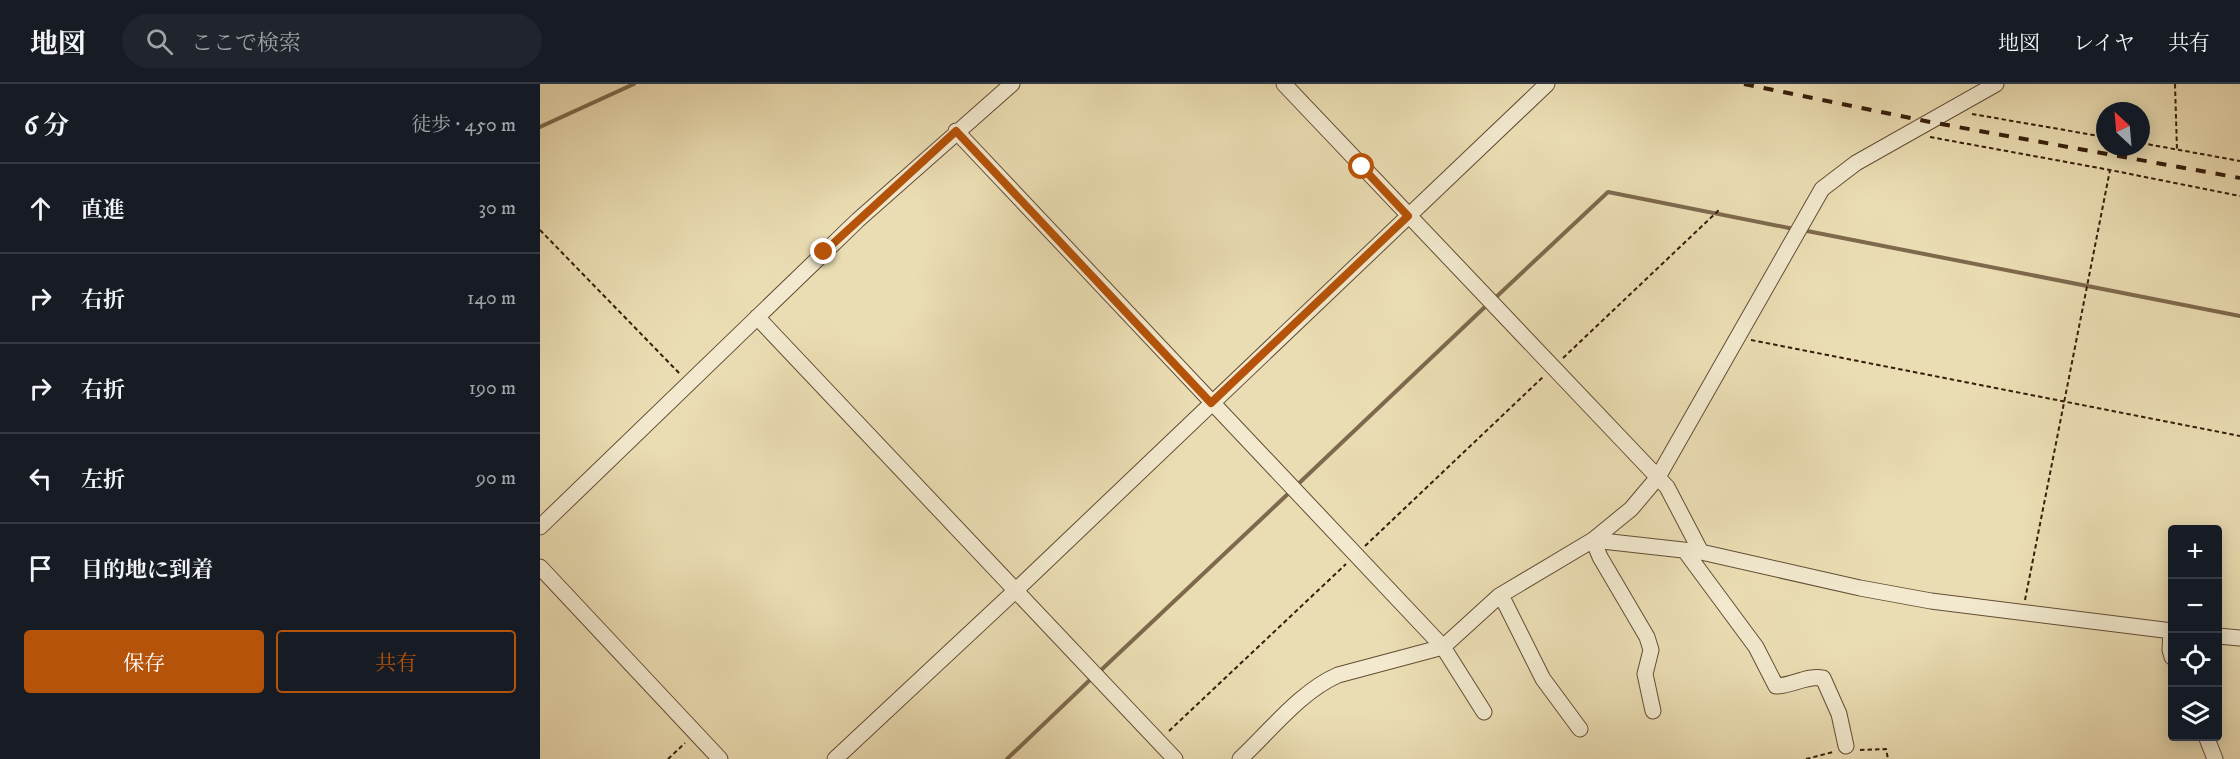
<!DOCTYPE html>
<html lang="ja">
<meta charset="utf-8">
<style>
:root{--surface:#171b24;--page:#20242c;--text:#f1f3f6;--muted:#9ea1a6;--line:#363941;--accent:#b45309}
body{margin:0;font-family:"IM FELL DW Pica","Noto Serif JP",serif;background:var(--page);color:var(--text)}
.controls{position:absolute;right:18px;bottom:18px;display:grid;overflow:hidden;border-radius:6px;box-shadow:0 3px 15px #0003}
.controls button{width:54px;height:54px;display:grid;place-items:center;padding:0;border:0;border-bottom:2px solid var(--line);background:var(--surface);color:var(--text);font:30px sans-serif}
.compass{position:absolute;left:1556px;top:18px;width:54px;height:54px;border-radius:50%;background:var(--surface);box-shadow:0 3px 15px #0003;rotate:334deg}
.stop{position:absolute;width:18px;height:18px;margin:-14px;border:4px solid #b45309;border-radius:50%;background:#fff}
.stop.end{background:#b45309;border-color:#fff;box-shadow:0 2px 6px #0008}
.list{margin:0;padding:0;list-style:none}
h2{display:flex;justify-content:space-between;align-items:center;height:78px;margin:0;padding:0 24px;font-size:26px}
h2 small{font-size:20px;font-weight:400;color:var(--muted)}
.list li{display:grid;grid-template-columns:39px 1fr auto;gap:18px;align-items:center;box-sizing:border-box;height:90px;padding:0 24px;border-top:2px solid var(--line)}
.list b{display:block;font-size:22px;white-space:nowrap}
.list em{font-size:20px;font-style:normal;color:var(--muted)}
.actions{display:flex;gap:12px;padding:18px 24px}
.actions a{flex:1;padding:14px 0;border:2px solid var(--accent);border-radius:6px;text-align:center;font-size:21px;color:var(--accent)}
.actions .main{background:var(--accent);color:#fff}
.icon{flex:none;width:33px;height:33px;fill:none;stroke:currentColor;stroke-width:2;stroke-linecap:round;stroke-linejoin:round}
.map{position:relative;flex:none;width:1700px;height:675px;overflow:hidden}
header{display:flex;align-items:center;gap:36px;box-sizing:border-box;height:84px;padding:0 30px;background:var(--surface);border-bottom:2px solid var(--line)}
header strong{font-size:28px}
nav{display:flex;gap:33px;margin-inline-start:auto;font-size:21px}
.search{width:420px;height:54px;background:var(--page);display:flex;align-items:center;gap:15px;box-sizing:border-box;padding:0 21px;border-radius:33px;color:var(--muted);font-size:22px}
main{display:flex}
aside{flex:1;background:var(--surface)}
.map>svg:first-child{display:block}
</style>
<header>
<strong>地図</strong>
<div class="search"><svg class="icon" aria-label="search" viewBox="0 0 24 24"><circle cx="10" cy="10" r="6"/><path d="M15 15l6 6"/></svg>ここで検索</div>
<nav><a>地図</a><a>レイヤ</a><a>共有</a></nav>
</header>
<main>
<aside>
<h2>6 分<small>徒歩 · 450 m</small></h2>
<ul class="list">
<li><svg class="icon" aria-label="ahead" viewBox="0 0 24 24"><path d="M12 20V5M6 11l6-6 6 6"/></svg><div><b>直進</b></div><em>30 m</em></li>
<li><svg class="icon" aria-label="right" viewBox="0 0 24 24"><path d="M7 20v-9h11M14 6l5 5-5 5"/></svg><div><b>右折</b></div><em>140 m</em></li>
<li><svg class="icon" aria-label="right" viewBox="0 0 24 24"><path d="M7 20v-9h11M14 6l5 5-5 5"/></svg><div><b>右折</b></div><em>190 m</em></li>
<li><svg class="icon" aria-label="left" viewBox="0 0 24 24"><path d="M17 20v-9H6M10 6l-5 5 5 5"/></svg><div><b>左折</b></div><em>90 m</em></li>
<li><svg class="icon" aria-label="arrive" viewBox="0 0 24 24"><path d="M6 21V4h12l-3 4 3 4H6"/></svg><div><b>目的地に到着</b></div></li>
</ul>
<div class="actions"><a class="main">保存</a><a>共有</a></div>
</aside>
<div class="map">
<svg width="1700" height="675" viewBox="0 0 1700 675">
<rect width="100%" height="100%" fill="#ebddb3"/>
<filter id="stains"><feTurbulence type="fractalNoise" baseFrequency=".00333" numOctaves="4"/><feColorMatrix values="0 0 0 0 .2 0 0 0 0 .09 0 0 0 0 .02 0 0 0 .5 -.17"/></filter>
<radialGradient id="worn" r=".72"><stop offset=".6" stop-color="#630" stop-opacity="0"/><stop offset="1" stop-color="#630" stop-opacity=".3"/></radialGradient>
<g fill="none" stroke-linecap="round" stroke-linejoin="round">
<path stroke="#7e694d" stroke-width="4" d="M0,43L94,0
M1262,146L1700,232
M954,215L1068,108L1254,145
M755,403L948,220
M559,588L750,408
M467,675L553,593"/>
<g stroke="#644d34" stroke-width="17">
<path id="minor" d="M744,0L1127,403L1161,468
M416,47L903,563L944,628
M217,233L635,675
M0,443L318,136L472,0
M1053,456L1161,468L1320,504L1391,517L1632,547
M1053,456L1060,473L1107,553L1111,566L1105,590L1113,627
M1145,467L1216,563L1236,602C1252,602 1267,591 1283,594L1299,630L1306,662
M0,483L180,675
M959,512L965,519L1003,595L1040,645
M1631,547L1630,566L1632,573
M1678,552L1700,554
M1666,652L1675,675
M295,675L475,507L1007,0
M700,675C730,647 761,607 798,591L903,563L959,512L1053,456L1091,425L1118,393L1282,105L1316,79L1456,0"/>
</g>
<path stroke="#371d0a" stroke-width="2" stroke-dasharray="4.5 3" stroke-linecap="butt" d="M1635,0L1637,66
M1432,30L1565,53
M1390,53L1570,86L1700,112
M1601,59L1700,77
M0,146L140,290
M1211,256L1700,352
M1023,274L1180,125
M825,462L1004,292
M1485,516L1570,86
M629,647L806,480
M1320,666L1346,665L1348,675
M128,675L145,659
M1266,675L1293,668"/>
<use href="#minor" stroke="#f2e9ce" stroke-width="15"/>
<path stroke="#371d0a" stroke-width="4" stroke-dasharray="10 10" stroke-linecap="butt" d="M1204,0L1390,38L1700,94"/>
</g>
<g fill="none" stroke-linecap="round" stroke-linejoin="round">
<path stroke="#b45309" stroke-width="8" d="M284,168L416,47L671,319L868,132L822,83"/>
</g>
<rect width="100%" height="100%" filter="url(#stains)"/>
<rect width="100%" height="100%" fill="url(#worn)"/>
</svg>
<div class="controls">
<button>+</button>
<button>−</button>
<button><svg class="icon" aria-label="locate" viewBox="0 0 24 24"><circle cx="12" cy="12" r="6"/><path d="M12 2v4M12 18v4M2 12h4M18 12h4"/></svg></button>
<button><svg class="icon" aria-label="layers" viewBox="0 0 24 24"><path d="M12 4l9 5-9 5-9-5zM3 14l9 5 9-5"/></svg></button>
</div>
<svg class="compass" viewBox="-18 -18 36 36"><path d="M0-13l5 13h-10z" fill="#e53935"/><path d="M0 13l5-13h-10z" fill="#9ea1a6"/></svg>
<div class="stop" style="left:822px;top:83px"></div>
<div class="stop end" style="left:284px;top:168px"></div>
</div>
</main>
